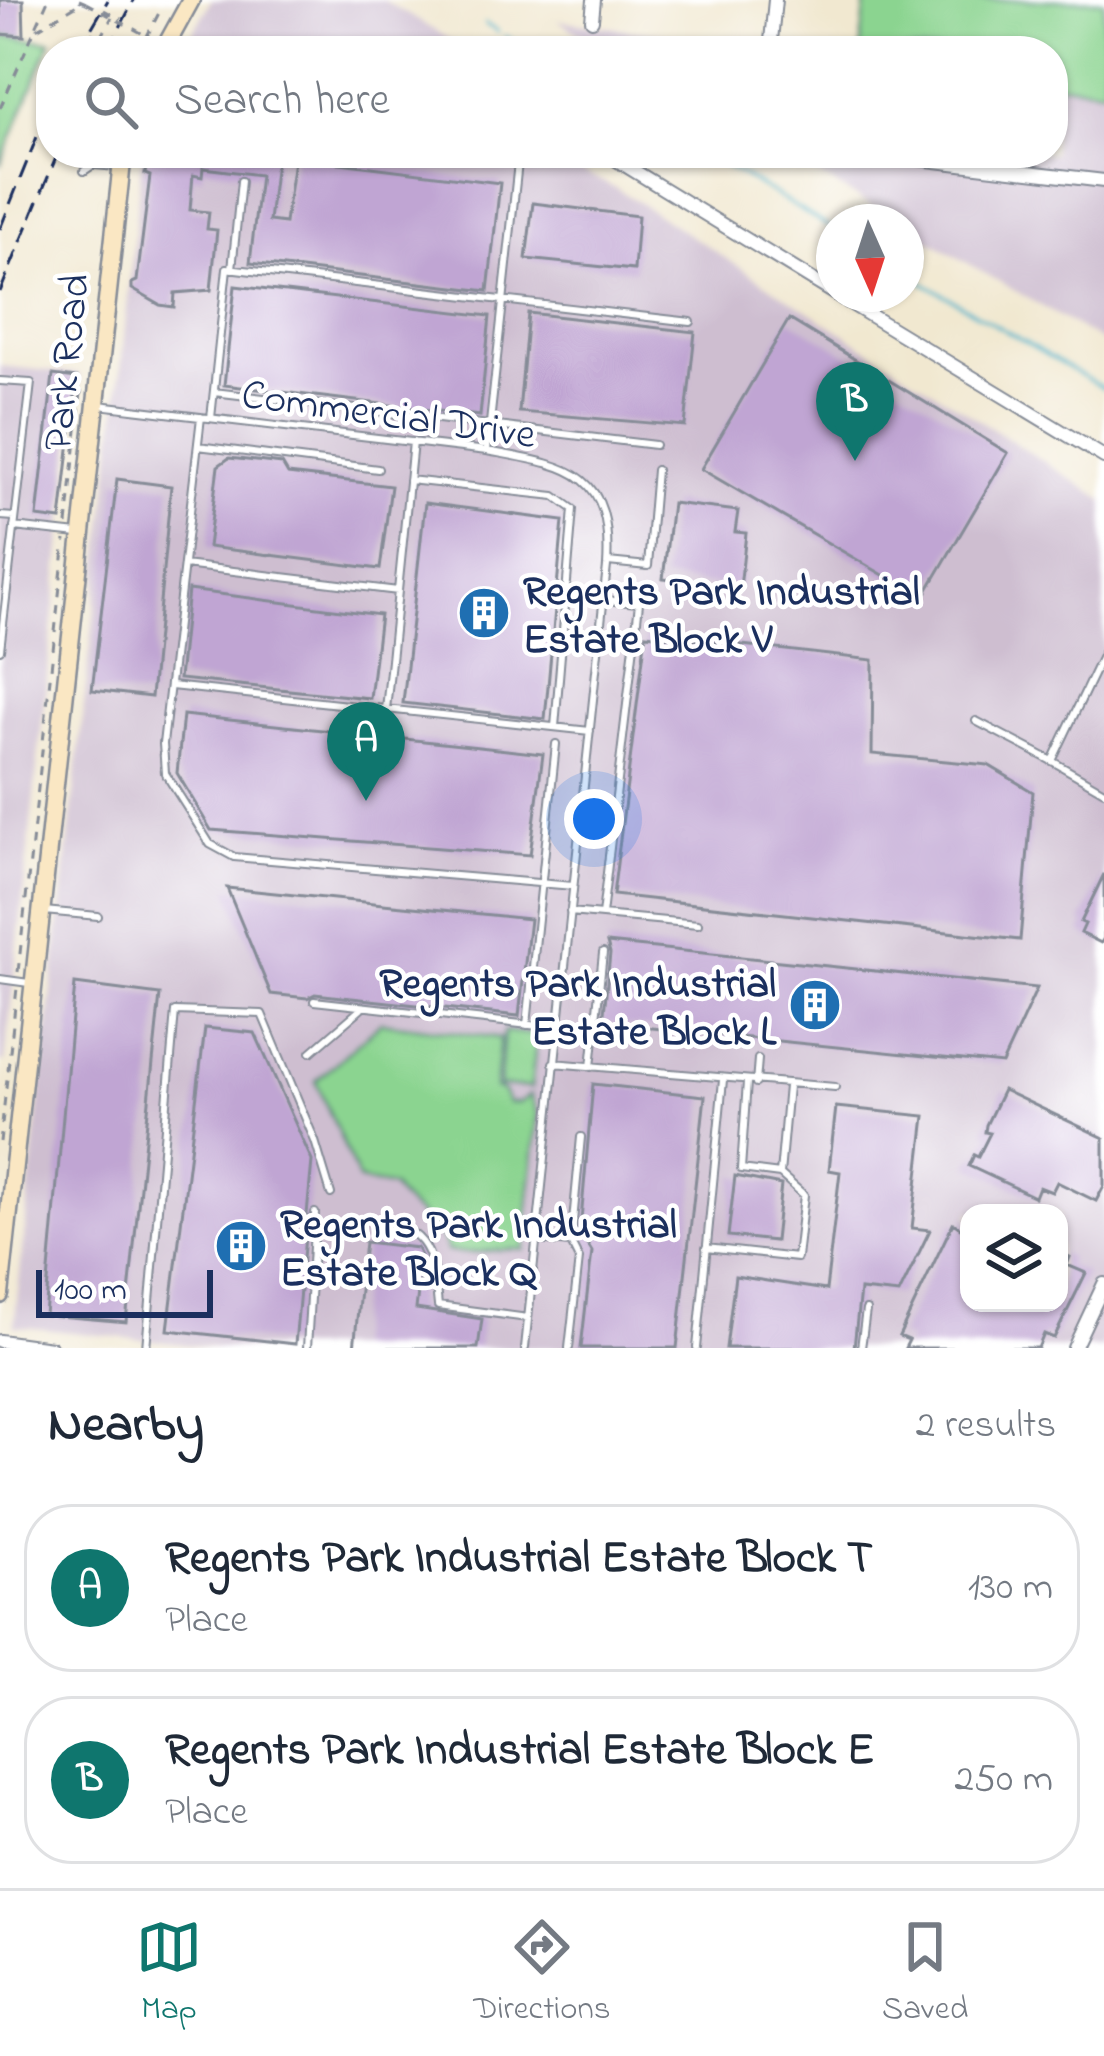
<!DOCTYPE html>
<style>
:root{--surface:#fff;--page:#f2f2f3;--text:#1f2937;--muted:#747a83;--line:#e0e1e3;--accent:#0f766e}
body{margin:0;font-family:"Indie Flower",sans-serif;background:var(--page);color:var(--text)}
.controls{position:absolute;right:36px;bottom:36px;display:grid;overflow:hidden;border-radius:24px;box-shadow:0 3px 9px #0004}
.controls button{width:108px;height:108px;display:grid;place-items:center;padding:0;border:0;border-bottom:3px solid var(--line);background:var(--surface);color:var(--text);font:60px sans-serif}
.compass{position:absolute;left:816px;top:204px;width:108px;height:108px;border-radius:50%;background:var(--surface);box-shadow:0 3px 9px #0004;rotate:177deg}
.scale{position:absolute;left:36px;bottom:30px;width:177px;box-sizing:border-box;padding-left:12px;border:6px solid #1b2f5e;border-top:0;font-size:33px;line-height:42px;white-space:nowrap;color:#1b2f5e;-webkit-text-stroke:9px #fff;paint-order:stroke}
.you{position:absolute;left:594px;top:819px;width:42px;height:42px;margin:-30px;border:9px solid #fff;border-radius:50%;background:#1a73e8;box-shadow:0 0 0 18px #1a73e833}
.badge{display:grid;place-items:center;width:78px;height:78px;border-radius:50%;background:var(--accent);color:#fff;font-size:39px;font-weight:700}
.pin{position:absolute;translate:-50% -99px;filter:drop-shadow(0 3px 6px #0008)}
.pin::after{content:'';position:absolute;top:63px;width:42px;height:36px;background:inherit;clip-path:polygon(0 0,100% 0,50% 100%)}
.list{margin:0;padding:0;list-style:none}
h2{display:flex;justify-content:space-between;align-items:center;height:156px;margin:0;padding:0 48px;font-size:51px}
h2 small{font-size:39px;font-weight:400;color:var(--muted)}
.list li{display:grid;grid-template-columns:78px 1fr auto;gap:36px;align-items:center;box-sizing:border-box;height:168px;margin:0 24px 24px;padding:0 24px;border:3px solid var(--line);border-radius:48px}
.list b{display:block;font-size:45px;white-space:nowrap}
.list p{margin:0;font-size:39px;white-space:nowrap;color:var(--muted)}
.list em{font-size:39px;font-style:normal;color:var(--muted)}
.icon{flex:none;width:66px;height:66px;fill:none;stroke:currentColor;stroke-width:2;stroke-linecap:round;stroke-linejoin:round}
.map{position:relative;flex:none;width:1104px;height:1348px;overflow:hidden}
.search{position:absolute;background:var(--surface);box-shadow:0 3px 9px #0004;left:36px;right:36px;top:36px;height:132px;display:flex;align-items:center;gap:30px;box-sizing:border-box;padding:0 42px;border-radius:48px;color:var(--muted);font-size:45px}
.sheet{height:540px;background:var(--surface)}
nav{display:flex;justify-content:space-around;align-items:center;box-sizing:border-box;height:168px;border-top:3px solid var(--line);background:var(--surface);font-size:33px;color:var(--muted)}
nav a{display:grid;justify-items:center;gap:6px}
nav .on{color:var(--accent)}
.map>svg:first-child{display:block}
</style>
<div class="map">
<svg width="1104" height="1348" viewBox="0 0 1104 1348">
<rect width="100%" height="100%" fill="#fff"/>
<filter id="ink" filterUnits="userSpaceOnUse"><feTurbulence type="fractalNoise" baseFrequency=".00833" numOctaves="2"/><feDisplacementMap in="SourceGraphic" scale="24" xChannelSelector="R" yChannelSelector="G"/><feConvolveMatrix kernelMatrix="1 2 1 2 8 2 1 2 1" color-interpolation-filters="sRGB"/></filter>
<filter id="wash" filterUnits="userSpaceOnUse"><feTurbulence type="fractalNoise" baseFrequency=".004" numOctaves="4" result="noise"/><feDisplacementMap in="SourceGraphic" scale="48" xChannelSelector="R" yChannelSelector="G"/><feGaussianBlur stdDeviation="2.7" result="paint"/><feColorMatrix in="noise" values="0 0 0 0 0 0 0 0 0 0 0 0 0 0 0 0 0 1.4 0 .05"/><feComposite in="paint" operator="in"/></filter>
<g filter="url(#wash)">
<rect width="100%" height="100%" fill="#f1e8d0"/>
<path fill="#cebed0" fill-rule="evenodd" d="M211,0H383L469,51H183Z
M557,20L783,51H609Z
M1053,83L1104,89V343L906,227V222H898L781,153H1053Z
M142,153H541L616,188L1104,500V1348H218L14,1326L115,429ZM969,1213H1059V1303H969Z
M0,366L80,374L5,1062H0Z"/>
<path fill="#8bd490" stroke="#538277" stroke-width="3" d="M866,0H1104V89L1053,83V51H860Z
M0,36L51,41L0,166Z
M381,1022L500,1038L495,1088L503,1091L508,1103H519L530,1095L538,1114L524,1250C497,1246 473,1257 447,1251C441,1221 405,1212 392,1187L359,1181L316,1081Z
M504,1031L537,1035L531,1088L499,1086Z"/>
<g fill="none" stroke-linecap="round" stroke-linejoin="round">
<path stroke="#4cb3cb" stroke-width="3" d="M485,24L498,32
M505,36L530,51
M704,153L834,230
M906,272L1104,389"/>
</g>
<g id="blocks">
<path fill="#c0a5d3" d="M0,0H23L24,36L0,34Z
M148,153H277L269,221L285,223L295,153H316L315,160L500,183L488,291L250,263L260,175L203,168L202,177L193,175L190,210L209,212L207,229L217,230L211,290L175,293L174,307L160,305L132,289V283L137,281L150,176L145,174Z
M533,203L638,216L634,270L526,259Z
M235,286L490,316L480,416L224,385Z
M528,313L695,332L685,426L519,412Z
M789,319L1008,453L923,598L701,469Z
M53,375L77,378L61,520L37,517Z
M229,458L282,464L288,474L391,486L380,569L208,547L218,466Z
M117,479L171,486L151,697L92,690Z
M425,503L563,521L545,719L403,703Z
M672,503L738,511L735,532L746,533L740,588L663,579Z
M188,590L380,615L370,698L179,679Z
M646,634L873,660L872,754L988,765L1033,792L1020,940L613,895Z
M183,715L543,754L530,855L211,830L177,773Z
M1104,874V938L1101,943L1081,933L1085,924L1081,922Z
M227,888L530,919L519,1016L315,994L307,998L271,994Z
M607,943L1037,988L1002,1064L603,1023L610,954Z
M75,984L160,995L126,1322L45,1315Z
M205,1028L255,1033L312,1161L295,1344L168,1330Z
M593,1084L705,1096L677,1348H581L592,1252L580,1232Z
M1003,1090L1104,1138V1186L1096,1201L1057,1182L1052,1192L1039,1187L1035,1197L969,1166L974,1155L978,1157L990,1133L985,1132L986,1125Z
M836,1107L925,1116L912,1228L930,1230L899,1294L860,1290L854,1348H726L735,1276L826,1290L840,1172L829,1170Z
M735,1176L781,1185L775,1241L728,1236Z
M969,1213V1303H1059V1252L1070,1257L1067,1265L1086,1273L1054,1338L1044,1334L1038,1348H905L909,1340L899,1336L953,1223L962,1229Z
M365,1242L417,1248L422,1258L416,1309L482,1319L478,1348H354Z"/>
</g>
</g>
<g filter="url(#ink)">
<use href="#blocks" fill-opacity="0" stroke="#868c97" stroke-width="3"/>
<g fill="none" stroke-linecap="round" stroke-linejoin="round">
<g stroke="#868c97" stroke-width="10">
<path id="service" d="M84,171L93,165L118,167
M232,269L241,181
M0,381L31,383L0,650
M214,392L655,445
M99,405L487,451C568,466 613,469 607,566L525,1348
M201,417L163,744L165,773L210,844L234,857L573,886
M211,418L227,268L691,322
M198,446L378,469
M487,451L519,153
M409,480L555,496L573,509L555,727
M0,516L15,517
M14,527L78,534
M608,562L648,566L656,470
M184,565L398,591
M1104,652L1052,761L1104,791
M171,686L590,731
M386,710L413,442
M976,721L1052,761
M44,911L98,916
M570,912L698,924
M602,915L639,603L604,600
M0,979L29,983
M314,1001L557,1028
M527,1025L556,744
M311,1052L361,1009
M553,1063L835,1087
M591,1067L603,953
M747,1082L741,1169L780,1174L788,1086
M756,1083L758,1059
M375,1220C431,1229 433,1255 438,1306L528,1318
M536,1240L571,1243L579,1259L569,1348
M571,1243L581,1137
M706,1248L797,1258L804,1195L780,1174
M146,1348L175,1011L262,1014L315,1141L331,1194
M307,1348L315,1213
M697,1348L723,1080
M861,1348L866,1310"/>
</g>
<g stroke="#868c97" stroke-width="16">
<path id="minor" d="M592,20L594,0
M770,51L775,0
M605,153L834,293
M868,153L1104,181
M835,294L1104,457
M0,1341L51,1348
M1074,1348L1104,1284"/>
</g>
<g stroke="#868c97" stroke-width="21">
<path id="secondary" d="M163,51L191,0
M0,1295L123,153"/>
</g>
<path stroke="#868c97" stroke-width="3" stroke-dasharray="9 9" stroke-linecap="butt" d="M79,0L86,3
M104,10L121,19
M37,29L82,2
M91,33L109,42
M101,38L112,17
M146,38L159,13
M145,41L149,44L156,38
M0,108L48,0
M67,525L82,383
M18,972L65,540
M0,1142L17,988"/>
<use href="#service" stroke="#fff" stroke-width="6"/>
<use href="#minor" stroke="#fff" stroke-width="12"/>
<use href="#secondary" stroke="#fae7c3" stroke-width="16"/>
<path stroke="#1b2f5e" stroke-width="3" stroke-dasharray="18 9" stroke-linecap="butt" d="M78,51L108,0
M108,51L134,0
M0,229L51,102
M0,292L58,153"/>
<path stroke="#868c97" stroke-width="3" stroke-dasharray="9 9" stroke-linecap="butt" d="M86,3L147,36"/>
</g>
</g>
<defs>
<g id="building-disc" transform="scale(2.7)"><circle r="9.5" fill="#1f6fb2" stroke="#fff"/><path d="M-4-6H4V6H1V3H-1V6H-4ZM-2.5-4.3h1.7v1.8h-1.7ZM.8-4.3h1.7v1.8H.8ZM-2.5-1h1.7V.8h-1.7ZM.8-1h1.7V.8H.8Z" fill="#fff"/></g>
</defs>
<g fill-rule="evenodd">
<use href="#building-disc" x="484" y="613"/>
<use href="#building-disc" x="815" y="1005"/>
<use href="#building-disc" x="241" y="1246"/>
</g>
<g text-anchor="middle" stroke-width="9" stroke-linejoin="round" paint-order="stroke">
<g font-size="42" fill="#1b2f5e" stroke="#fff">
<text transform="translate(64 362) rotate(-84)" y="15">Park Road</text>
<text transform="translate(389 412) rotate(8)" y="15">Commercial Drive</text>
</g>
<g font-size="42" font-weight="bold" fill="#1b2f5e" stroke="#fff" text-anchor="start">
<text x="523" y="604">Regents Park Industrial<tspan x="523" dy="48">Estate Block V</tspan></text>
<text x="776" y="996" text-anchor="end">Regents Park Industrial<tspan x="776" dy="48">Estate Block L</tspan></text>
<text x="280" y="1237">Regents Park Industrial<tspan x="280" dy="48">Estate Block Q</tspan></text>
</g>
</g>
</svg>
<div class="controls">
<button><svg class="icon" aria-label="layers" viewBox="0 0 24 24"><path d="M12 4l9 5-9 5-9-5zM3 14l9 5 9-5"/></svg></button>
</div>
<svg class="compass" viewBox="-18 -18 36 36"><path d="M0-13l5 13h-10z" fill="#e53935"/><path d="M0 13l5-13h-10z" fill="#747a83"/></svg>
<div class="scale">100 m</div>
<div class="you"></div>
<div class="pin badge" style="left:366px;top:801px">A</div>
<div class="pin badge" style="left:855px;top:461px">B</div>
<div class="search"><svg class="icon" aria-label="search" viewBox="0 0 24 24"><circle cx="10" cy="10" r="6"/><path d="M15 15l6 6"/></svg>Search here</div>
</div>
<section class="sheet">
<h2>Nearby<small>2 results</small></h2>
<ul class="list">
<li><span class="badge">A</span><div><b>Regents Park Industrial Estate Block T</b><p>Place</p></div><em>130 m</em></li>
<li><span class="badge">B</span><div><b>Regents Park Industrial Estate Block E</b><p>Place</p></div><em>250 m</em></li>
</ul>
</section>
<nav>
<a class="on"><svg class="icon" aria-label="map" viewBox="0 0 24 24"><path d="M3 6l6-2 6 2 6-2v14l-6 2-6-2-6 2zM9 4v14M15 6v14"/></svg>Map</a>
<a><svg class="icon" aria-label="directions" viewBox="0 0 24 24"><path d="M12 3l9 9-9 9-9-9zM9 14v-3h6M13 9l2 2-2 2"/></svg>Directions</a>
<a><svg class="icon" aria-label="saved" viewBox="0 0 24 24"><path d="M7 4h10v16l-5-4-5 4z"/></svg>Saved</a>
</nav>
